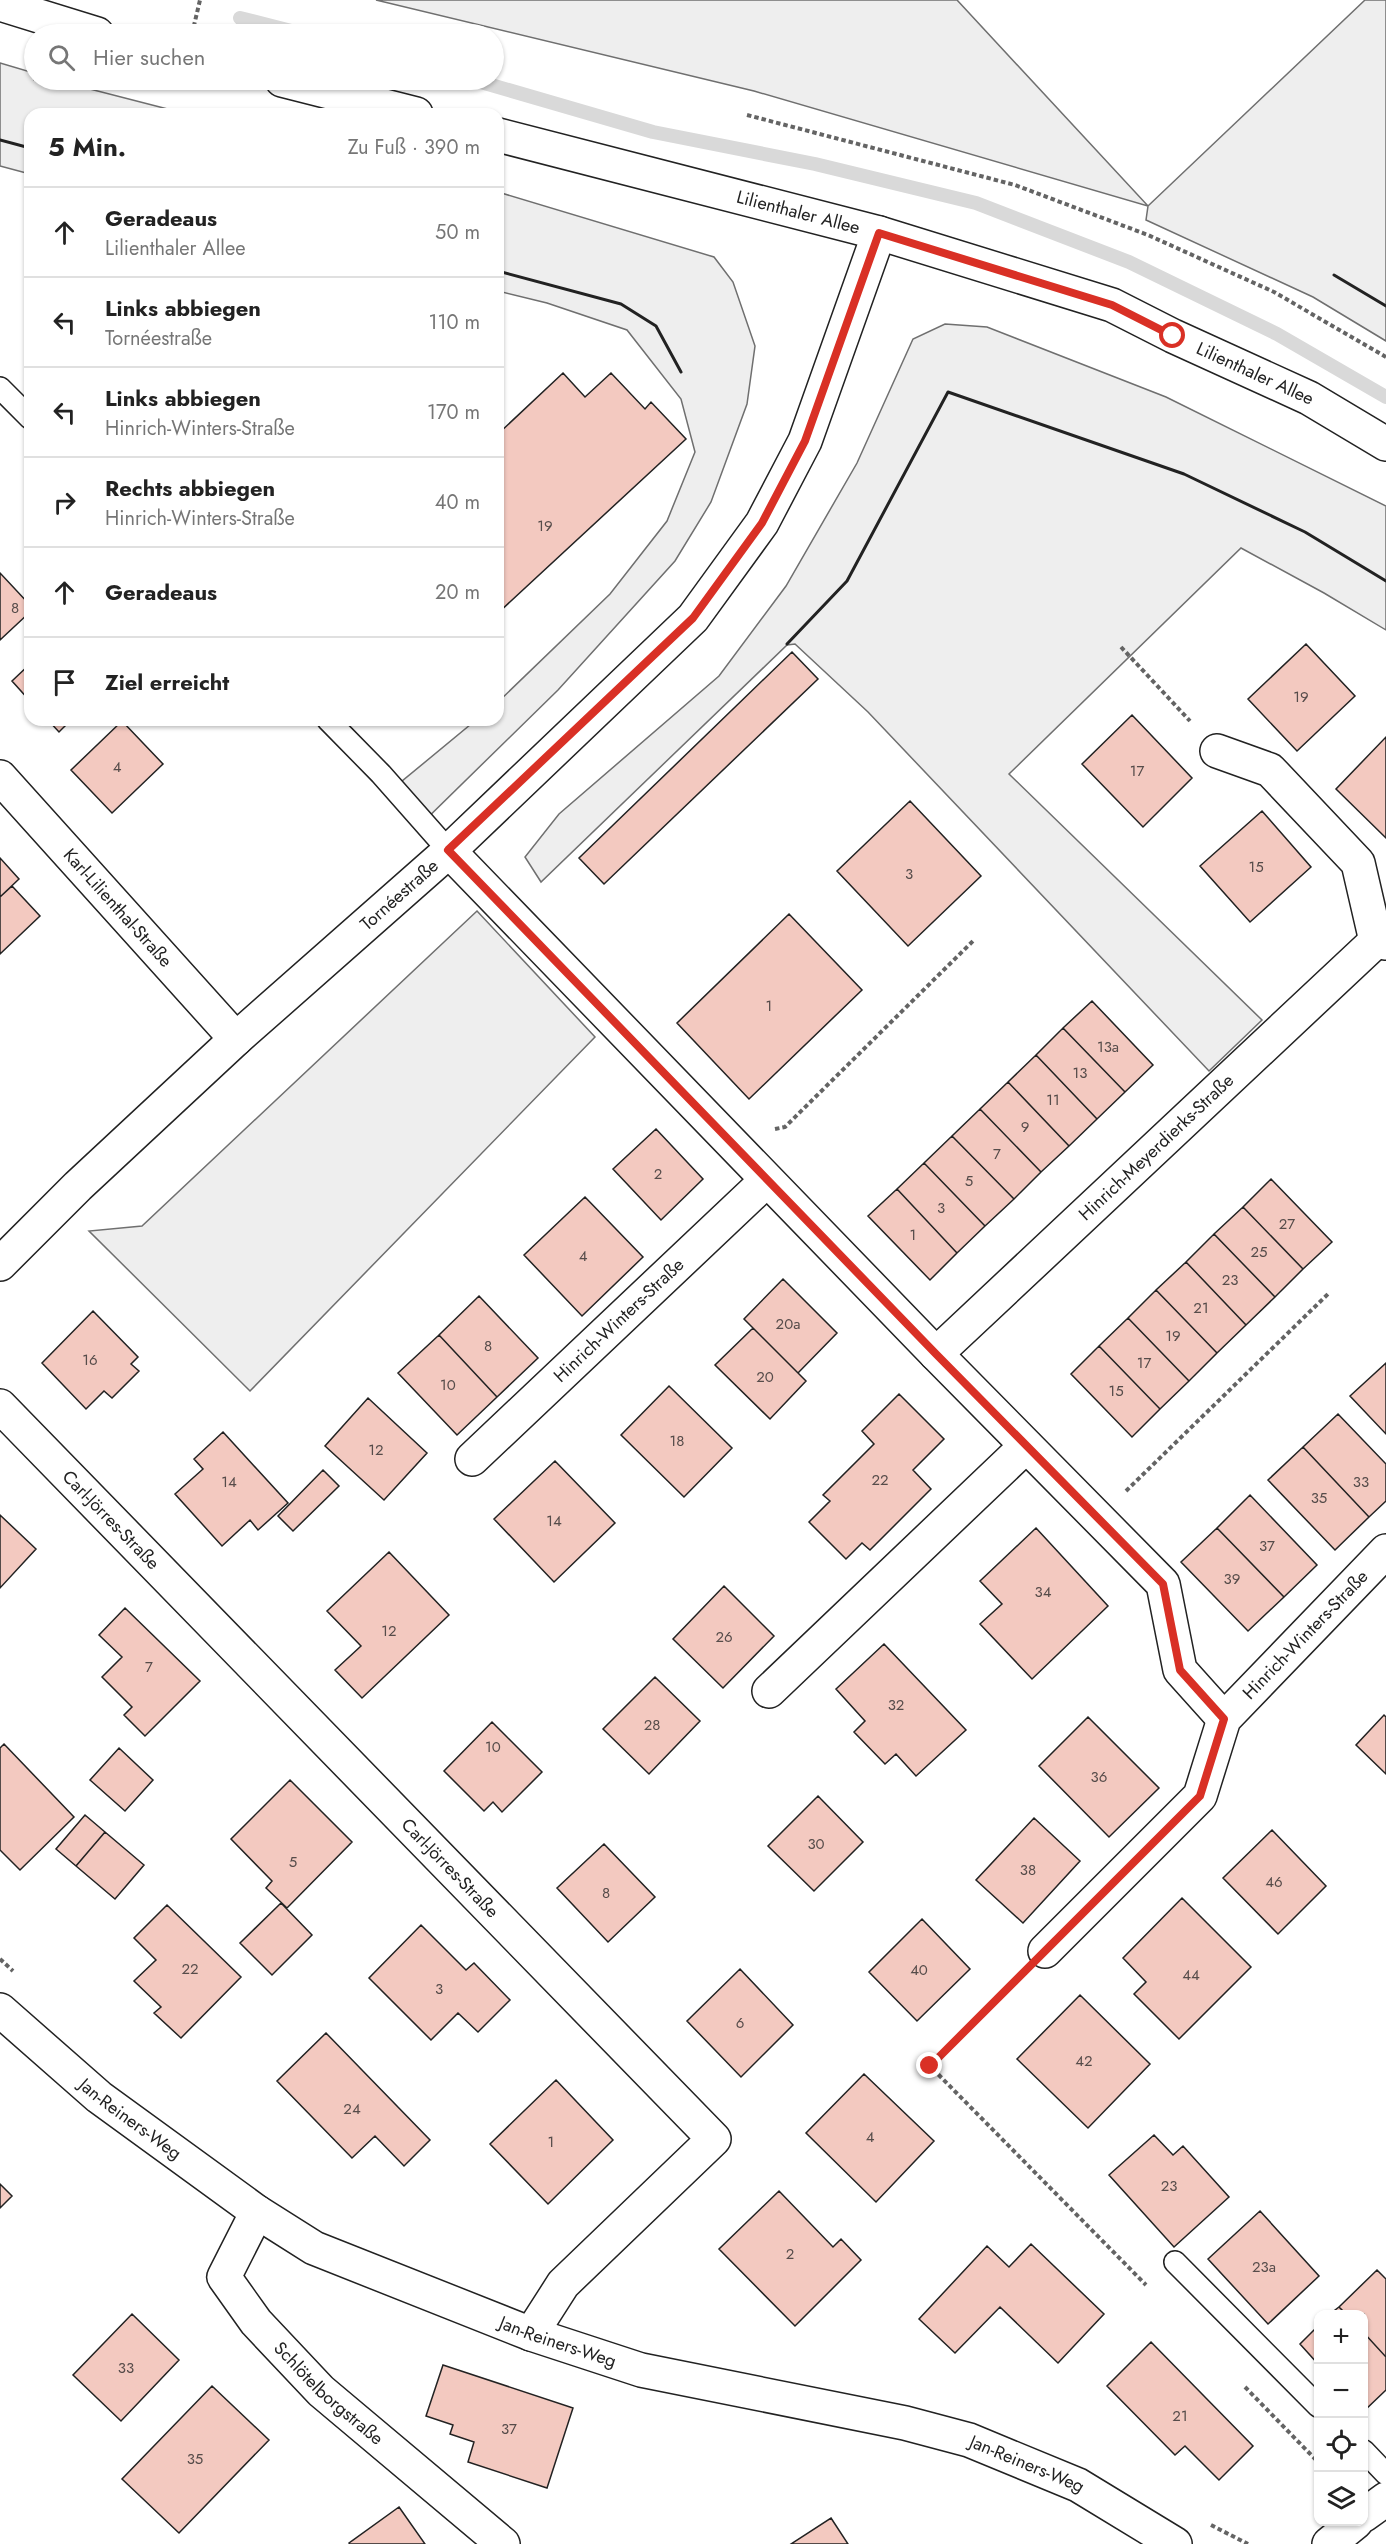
<!DOCTYPE html>
<html lang="de">
<meta charset="utf-8">
<style>
:root{--surface:#fff;--page:#f6f6f6;--text:#222;--muted:#767676;--line:#e0e0e0}
body{margin:0;font-family:Jost,sans-serif;background:var(--page);color:var(--text)}
.controls{position:absolute;right:18px;bottom:18px;display:grid;overflow:hidden;border-radius:12px;box-shadow:0 2px 4px #0004}
.controls button{width:54px;height:54px;display:grid;place-items:center;padding:0;border:0;border-bottom:2px solid var(--line);background:var(--surface);color:var(--text);font:30px sans-serif}
.stop{position:absolute;width:18px;height:18px;margin:-14px;border:4px solid #d93025;border-radius:50%;background:#fff}
.stop.end{background:#d93025;border-color:#fff;box-shadow:0 2px 6px #0008}
.list{margin:0;padding:0;list-style:none}
h2{display:flex;justify-content:space-between;align-items:center;height:78px;margin:0;padding:0 24px;font-size:26px}
h2 small{font-size:20px;font-weight:400;color:var(--muted)}
.list li{display:grid;grid-template-columns:39px 1fr auto;gap:18px;align-items:center;box-sizing:border-box;height:90px;padding:0 24px;border-top:2px solid var(--line)}
.list b{display:block;font-size:22px;white-space:nowrap}
.list p{margin:0;font-size:20px;white-space:nowrap;color:var(--muted)}
.list em{font-size:20px;font-style:normal;color:var(--muted)}
.icon{flex:none;width:33px;height:33px;fill:none;stroke:currentColor;stroke-width:2;stroke-linecap:round;stroke-linejoin:round}
.map{position:relative;flex:none;width:1386px;height:2544px;overflow:hidden}
.search{position:absolute;background:var(--surface);box-shadow:0 2px 4px #0004;left:24px;top:24px;width:480px;height:66px;display:flex;align-items:center;gap:15px;box-sizing:border-box;padding:0 21px;border-radius:33px;color:var(--muted);font-size:22px}
.panel{position:absolute;background:var(--surface);box-shadow:0 2px 4px #0004;left:24px;top:108px;width:480px;height:618px;border-radius:18px}
.map>svg:first-child{display:block}
</style>
<div class="map">
<svg width="1386" height="2544" viewBox="0 0 1386 2544">
<rect width="100%" height="100%" fill="#fff"/>
<path fill="#eee" stroke="#6f6f6f" stroke-width="1.5" d="M376,0H957L1148,206L1365,0H1386V341L1313,297L1146,220L1148,206L754,91Z
M0,63L34,73V80H55L187,114H30V174L0,166Z
M498,192L714,257L733,282L755,346L747,404L711,502L675,561L558,690L416,829L390,791L476,720H498V702L610,594L667,521L695,452L681,399L627,330L547,303L498,291Z
M945,324L987,327L1166,397L1386,506V630L1324,593L1241,548L1009,774L1262,1020L1209,1071L868,712L795,644L787,645L541,882L525,857L559,814L719,676L786,586L857,463L913,339Z
M477,911L595,1037L250,1391L89,1231L142,1226Z"/>
<g fill="none" stroke-linecap="round" stroke-linejoin="round">
<path stroke="#d9d9d9" stroke-width="14" d="M240,18L303,34
M474,80L653,132L815,164L976,203L1129,262L1277,334L1386,397"/>
</g>
<path fill="#f3c9c0" stroke="#222" stroke-width="1.5" d="M563,373L585,397L611,373L645,409L651,402L686,439L498,613V434Z
M0,573L30,605V612L0,640Z
M1306,644L1355,696L1297,751L1248,699Z
M792,652L818,679L604,884L579,858Z
M30,664V701L12,681Z
M1132,715L1192,778L1143,827L1082,764Z
M48,720H71L59,732Z
M122,721L163,764L112,813L71,770Z
M1386,737V838L1336,789Z
M910,801L981,876L908,946L837,871Z
M1262,811L1311,867L1250,922L1200,866Z
M0,858L19,879L0,897Z
M12,886L40,916L0,954V897Z
M789,914L862,990L749,1099L677,1023Z
M1092,1001L1153,1065L1125,1092L1063,1028Z
M1063,1028L1125,1092L1097,1119L1036,1055Z
M1036,1055L1097,1119L1069,1146L1008,1082Z
M1008,1082L1069,1146L1041,1172L980,1109Z
M980,1109L1041,1172L1014,1199L952,1136Z
M656,1129L703,1179L661,1220L613,1169Z
M952,1136L1014,1199L985,1226L924,1163Z
M924,1163L985,1226L957,1253L897,1189Z
M1271,1179L1332,1242L1303,1269L1243,1207Z
M897,1189L957,1253L930,1280L868,1216Z
M585,1197L643,1257L582,1316L524,1255Z
M1243,1207L1303,1269L1275,1297L1214,1234Z
M1214,1234L1275,1297L1246,1325L1186,1262Z
M1186,1262L1246,1325L1217,1353L1156,1290Z
M783,1279L837,1333L798,1373L744,1319Z
M1156,1290L1217,1353L1189,1381L1128,1318Z
M479,1296L538,1358L497,1397L439,1335Z
M93,1311L138,1357L131,1364L139,1371L112,1398L104,1391L86,1409L42,1363Z
M1128,1318L1189,1381L1160,1409L1099,1346Z
M753,1328L806,1381L770,1419L715,1365Z
M439,1335L497,1397L457,1435L398,1373Z
M1099,1346L1160,1409L1132,1437L1071,1374Z
M1386,1363V1434L1350,1396Z
M669,1386L732,1448L684,1497L621,1435Z
M899,1394L944,1439L913,1470L931,1489L870,1550L862,1543L846,1559L809,1522L830,1501L823,1495L874,1444L862,1431Z
M368,1398L427,1453L384,1500L325,1446Z
M1338,1414L1386,1464V1501L1369,1517L1303,1447Z
M223,1432L288,1503L258,1530L250,1520L222,1546L175,1494L203,1469L194,1459Z
M1303,1447L1369,1517L1335,1550L1268,1480Z
M555,1461L615,1523L554,1582L494,1519Z
M323,1470L339,1486L293,1531L278,1516Z
M1250,1495L1317,1565L1284,1597L1217,1528Z
M0,1515L36,1549L0,1588Z
M1036,1528L1108,1606L1032,1679L980,1624L1002,1604L980,1581Z
M1217,1528L1284,1597L1248,1631L1181,1562Z
M389,1552L449,1615L362,1698L335,1670L361,1646L327,1611Z
M724,1586L774,1636L723,1688L673,1639Z
M125,1608L200,1681L145,1736L124,1715L132,1707L102,1677L122,1657L99,1635Z
M884,1644L966,1730L916,1776L896,1754L885,1764L854,1732L865,1721L836,1689Z
M655,1677L700,1721L649,1774L603,1729Z
M1384,1715L1386,1717V1774L1356,1745Z
M1088,1717L1159,1788L1109,1837L1039,1766Z
M492,1722L542,1772L502,1812L493,1802L484,1811L444,1771Z
M4,1744L74,1817L20,1870L0,1850V1748Z
M119,1748L153,1780L125,1811L90,1780Z
M290,1780L352,1842L287,1908L266,1888L272,1881L231,1839Z
M818,1796L863,1842L814,1891L768,1846Z
M85,1815L105,1832L76,1866L56,1849Z
M1034,1818L1080,1861L1023,1923L976,1880Z
M1272,1830L1326,1886L1278,1934L1223,1878Z
M105,1832L144,1865L115,1899L76,1866Z
M604,1844L655,1897L608,1942L557,1888Z
M1182,1898L1251,1967L1179,2039L1134,1994L1146,1982L1123,1958Z
M281,1903L312,1935L272,1975L240,1943Z
M167,1905L241,1977L181,2038L154,2013L161,2007L134,1981L156,1960L134,1938Z
M922,1919L970,1969L917,2021L869,1972Z
M421,1925L466,1970L474,1963L510,2000L478,2032L458,2013L431,2040L369,1978Z
M740,1969L793,2025L741,2077L687,2021Z
M1080,1995L1150,2064L1088,2128L1017,2059Z
M326,2033L430,2140L404,2166L375,2136L352,2158L277,2081Z
M864,2074L934,2141L876,2202L806,2133Z
M556,2080L613,2140L548,2204L490,2144Z
M1154,2135L1173,2155L1183,2146L1229,2197L1174,2247L1109,2175Z
M0,2184L12,2196L0,2208Z
M779,2191L833,2247L841,2239L861,2260L795,2326L719,2249Z
M1260,2211L1319,2276L1268,2324L1208,2259Z
M1031,2244L1104,2314L1058,2363L1000,2307L955,2353L919,2319L987,2246L1009,2267Z
M1377,2270L1386,2279V2357L1364,2333V2314H1346L1339,2307Z
M1339,2307L1346,2314H1330Z
M132,2314L179,2360L121,2421L73,2375Z
M1318,2326V2364L1300,2344Z
M1364,2333L1386,2357V2390L1364,2411Z
M1151,2342L1253,2446L1219,2480L1185,2446L1175,2455L1107,2386Z
M443,2365L573,2408L547,2488L468,2462L474,2442L450,2434L453,2425L426,2416Z
M212,2386L269,2440L179,2533L122,2479Z
M399,2507L425,2544H350L349,2543Z
M831,2518L848,2544H791Z"/>
<g fill="none" stroke-linecap="round" stroke-linejoin="round">
<g stroke="#222" stroke-width="24">
<path id="service" d="M0,388L30,418
M328,720L381,774L449,851
M1175,2262L1318,2406
M1364,2451L1386,2474"/>
</g>
<g stroke="#222" stroke-width="36">
<g id="minor">
<path d="M1217,751L1270,770L1358,863L1376,941L1386,943"/>
<path id="s1" d="M0,777L236,1039"/>
<path d="M449,851L936,1354L1163,1584L1180,1670L1224,1719"/>
<path id="s2" d="M0,1264L78,1186L236,1039L449,851L693,618L762,523L805,441L879,233"/>
<path id="s3" d="M936,1354L1376,941"/>
<path id="s4" d="M0,1406L714,2139L563,2284L531,2334"/>
<path id="s5" d="M472,1459L767,1180"/>
<path d="M769,1691L1026,1446"/>
<path id="s6" d="M1045,1951L1200,1796L1224,1719L1386,1551"/>
<path id="s7" d="M0,2010L99,2097L257,2212L314,2248L531,2334L641,2370L905,2423L969,2440L1078,2485L1175,2544"/>
<path id="s8" d="M257,2212L224,2277L256,2322L321,2391L503,2544"/>
<path d="M1364,2515L1386,2499"/>
<path d="M1329,2544L1356,2522"/>
</g>
</g>
<g stroke="#222" stroke-width="36">
<g id="secondary">
<path d="M0,4L97,34"/>
<path d="M282,80L416,114"/>
<path id="s9" d="M498,135L879,233L1112,305L1173,336L1309,398L1386,444"/>
</g>
</g>
<path stroke="#646464" stroke-width="4" stroke-dasharray="4.5 3" stroke-linecap="butt" d="M192,34L200,0
M747,115L1015,185L1148,235L1274,292L1386,357
M1121,647L1190,721
M775,1129L785,1127L973,941
M1126,1491L1330,1292
M0,1959L13,1971
M1017,1979L930,2066L1146,2285
M1245,2387L1318,2462
M1211,2525L1248,2544"/>
<use href="#service" stroke="#fff" stroke-width="21"/>
<use href="#minor" stroke="#fff" stroke-width="33"/>
<use href="#secondary" stroke="#fff" stroke-width="33"/>
<path stroke="#222" stroke-width="3" d="M0,140L30,148
M498,271L621,304L656,326L681,372
M1334,275L1386,306
M787,644L847,581L948,392L1184,474L1305,532L1386,581"/>
</g>
<g fill="none" stroke-linecap="round" stroke-linejoin="round">
<path stroke="#d93025" stroke-width="8" d="M930,2066L1200,1796L1224,1719L1180,1670L1163,1584L936,1354L448,850L693,618L762,523L805,441L879,233L1112,305L1173,336"/>
</g>
<g text-anchor="middle" stroke-width="4.5" stroke-linejoin="round" paint-order="stroke">
<g font-size="15" fill="#564c4a">
<text x="545" y="531">19</text>
<text x="15" y="613">8</text>
<text x="1301" y="702">19</text>
<text x="117" y="772">4</text>
<text x="1137" y="776">17</text>
<text x="1256" y="872">15</text>
<text x="909" y="879">3</text>
<text x="769" y="1011">1</text>
<text x="1108" y="1052">13a</text>
<text x="1080" y="1078">13</text>
<text x="1053" y="1105">11</text>
<text x="1025" y="1132">9</text>
<text x="997" y="1159">7</text>
<text x="658" y="1179">2</text>
<text x="969" y="1186">5</text>
<text x="941" y="1213">3</text>
<text x="1287" y="1229">27</text>
<text x="913" y="1240">1</text>
<text x="1259" y="1257">25</text>
<text x="583" y="1261">4</text>
<text x="1230" y="1285">23</text>
<text x="1201" y="1313">21</text>
<text x="788" y="1329">20a</text>
<text x="1173" y="1341">19</text>
<text x="488" y="1351">8</text>
<text x="90" y="1365">16</text>
<text x="1144" y="1368">17</text>
<text x="765" y="1382">20</text>
<text x="448" y="1390">10</text>
<text x="1116" y="1396">15</text>
<text x="677" y="1446">18</text>
<text x="376" y="1455">12</text>
<text x="880" y="1485">22</text>
<text x="229" y="1487">14</text>
<text x="1361" y="1487">33</text>
<text x="1319" y="1503">35</text>
<text x="554" y="1526">14</text>
<text x="1267" y="1551">37</text>
<text x="1232" y="1584">39</text>
<text x="1043" y="1597">34</text>
<text x="389" y="1636">12</text>
<text x="724" y="1642">26</text>
<text x="149" y="1672">7</text>
<text x="896" y="1710">32</text>
<text x="652" y="1730">28</text>
<text x="493" y="1752">10</text>
<text x="1099" y="1782">36</text>
<text x="816" y="1849">30</text>
<text x="293" y="1867">5</text>
<text x="1028" y="1875">38</text>
<text x="1274" y="1887">46</text>
<text x="606" y="1898">8</text>
<text x="190" y="1974">22</text>
<text x="919" y="1975">40</text>
<text x="1191" y="1980">44</text>
<text x="439" y="1994">3</text>
<text x="740" y="2028">6</text>
<text x="1084" y="2066">42</text>
<text x="352" y="2114">24</text>
<text x="870" y="2142">4</text>
<text x="551" y="2147">1</text>
<text x="1169" y="2191">23</text>
<text x="790" y="2259">2</text>
<text x="1264" y="2272">23a</text>
<text x="126" y="2373">33</text>
<text x="1180" y="2421">21</text>
<text x="509" y="2434">37</text>
<text x="195" y="2464">35</text>
</g>
<g font-size="18" fill="#222" stroke="#fff">
<text dy="6" stroke="none"><textPath href="#s9" startOffset="310">Lilienthaler Allee</textPath></text>
<text dy="6" stroke="none"><textPath href="#s9" startOffset="796">Lilienthaler Allee</textPath></text>
<text dy="6" stroke="none"><textPath href="#s2" startOffset="544">Tornéestraße</textPath></text>
<text dy="6" stroke="none"><textPath href="#s1" startOffset="176">Karl-Lilienthal-Straße</textPath></text>
<text dy="6" stroke="none"><textPath href="#s3" startOffset="302">Hinrich-Meyerdierks-Straße</textPath></text>
<text dy="6" stroke="none"><textPath href="#s5" startOffset="202">Hinrich-Winters-Straße</textPath></text>
<text dy="6" stroke="none"><textPath href="#s4" startOffset="159">Carl-Jörres-Straße</textPath></text>
<text dy="6" stroke="none"><textPath href="#s6" startOffset="417">Hinrich-Winters-Straße</textPath></text>
<text dy="6" stroke="none"><textPath href="#s4" startOffset="645">Carl-Jörres-Straße</textPath></text>
<text dy="6" stroke="none"><textPath href="#s7" startOffset="170">Jan-Reiners-Weg</textPath></text>
<text dy="6" stroke="none"><textPath href="#s7" startOffset="656">Jan-Reiners-Weg</textPath></text>
<text dy="6" stroke="none"><textPath href="#s8" startOffset="230">Schlötelborgstraße</textPath></text>
<text dy="6" stroke="none"><textPath href="#s7" startOffset="1142">Jan-Reiners-Weg</textPath></text>
</g>
</g>
</svg>
<div class="controls">
<button>+</button>
<button>−</button>
<button><svg class="icon" aria-label="locate" viewBox="0 0 24 24"><circle cx="12" cy="12" r="6"/><path d="M12 2v4M12 18v4M2 12h4M18 12h4"/></svg></button>
<button><svg class="icon" aria-label="layers" viewBox="0 0 24 24"><path d="M12 4l9 5-9 5-9-5zM3 14l9 5 9-5"/></svg></button>
</div>
<div class="stop" style="left:1173px;top:336px"></div>
<div class="stop end" style="left:930px;top:2066px"></div>
<div class="search"><svg class="icon" aria-label="search" viewBox="0 0 24 24"><circle cx="10" cy="10" r="6"/><path d="M15 15l6 6"/></svg>Hier suchen</div>
<section class="panel">
<h2>5 Min.<small>Zu Fuß · 390 m</small></h2>
<ul class="list">
<li><svg class="icon" aria-label="ahead" viewBox="0 0 24 24"><path d="M12 20V5M6 11l6-6 6 6"/></svg><div><b>Geradeaus</b><p>Lilienthaler Allee</p></div><em>50 m</em></li>
<li><svg class="icon" aria-label="left" viewBox="0 0 24 24"><path d="M17 20v-9H6M10 6l-5 5 5 5"/></svg><div><b>Links abbiegen</b><p>Tornéestraße</p></div><em>110 m</em></li>
<li><svg class="icon" aria-label="left" viewBox="0 0 24 24"><path d="M17 20v-9H6M10 6l-5 5 5 5"/></svg><div><b>Links abbiegen</b><p>Hinrich-Winters-Straße</p></div><em>170 m</em></li>
<li><svg class="icon" aria-label="right" viewBox="0 0 24 24"><path d="M7 20v-9h11M14 6l5 5-5 5"/></svg><div><b>Rechts abbiegen</b><p>Hinrich-Winters-Straße</p></div><em>40 m</em></li>
<li><svg class="icon" aria-label="ahead" viewBox="0 0 24 24"><path d="M12 20V5M6 11l6-6 6 6"/></svg><div><b>Geradeaus</b></div><em>20 m</em></li>
<li><svg class="icon" aria-label="arrive" viewBox="0 0 24 24"><path d="M6 21V4h12l-3 4 3 4H6"/></svg><div><b>Ziel erreicht</b></div></li>
</ul>
</section>
</div>
